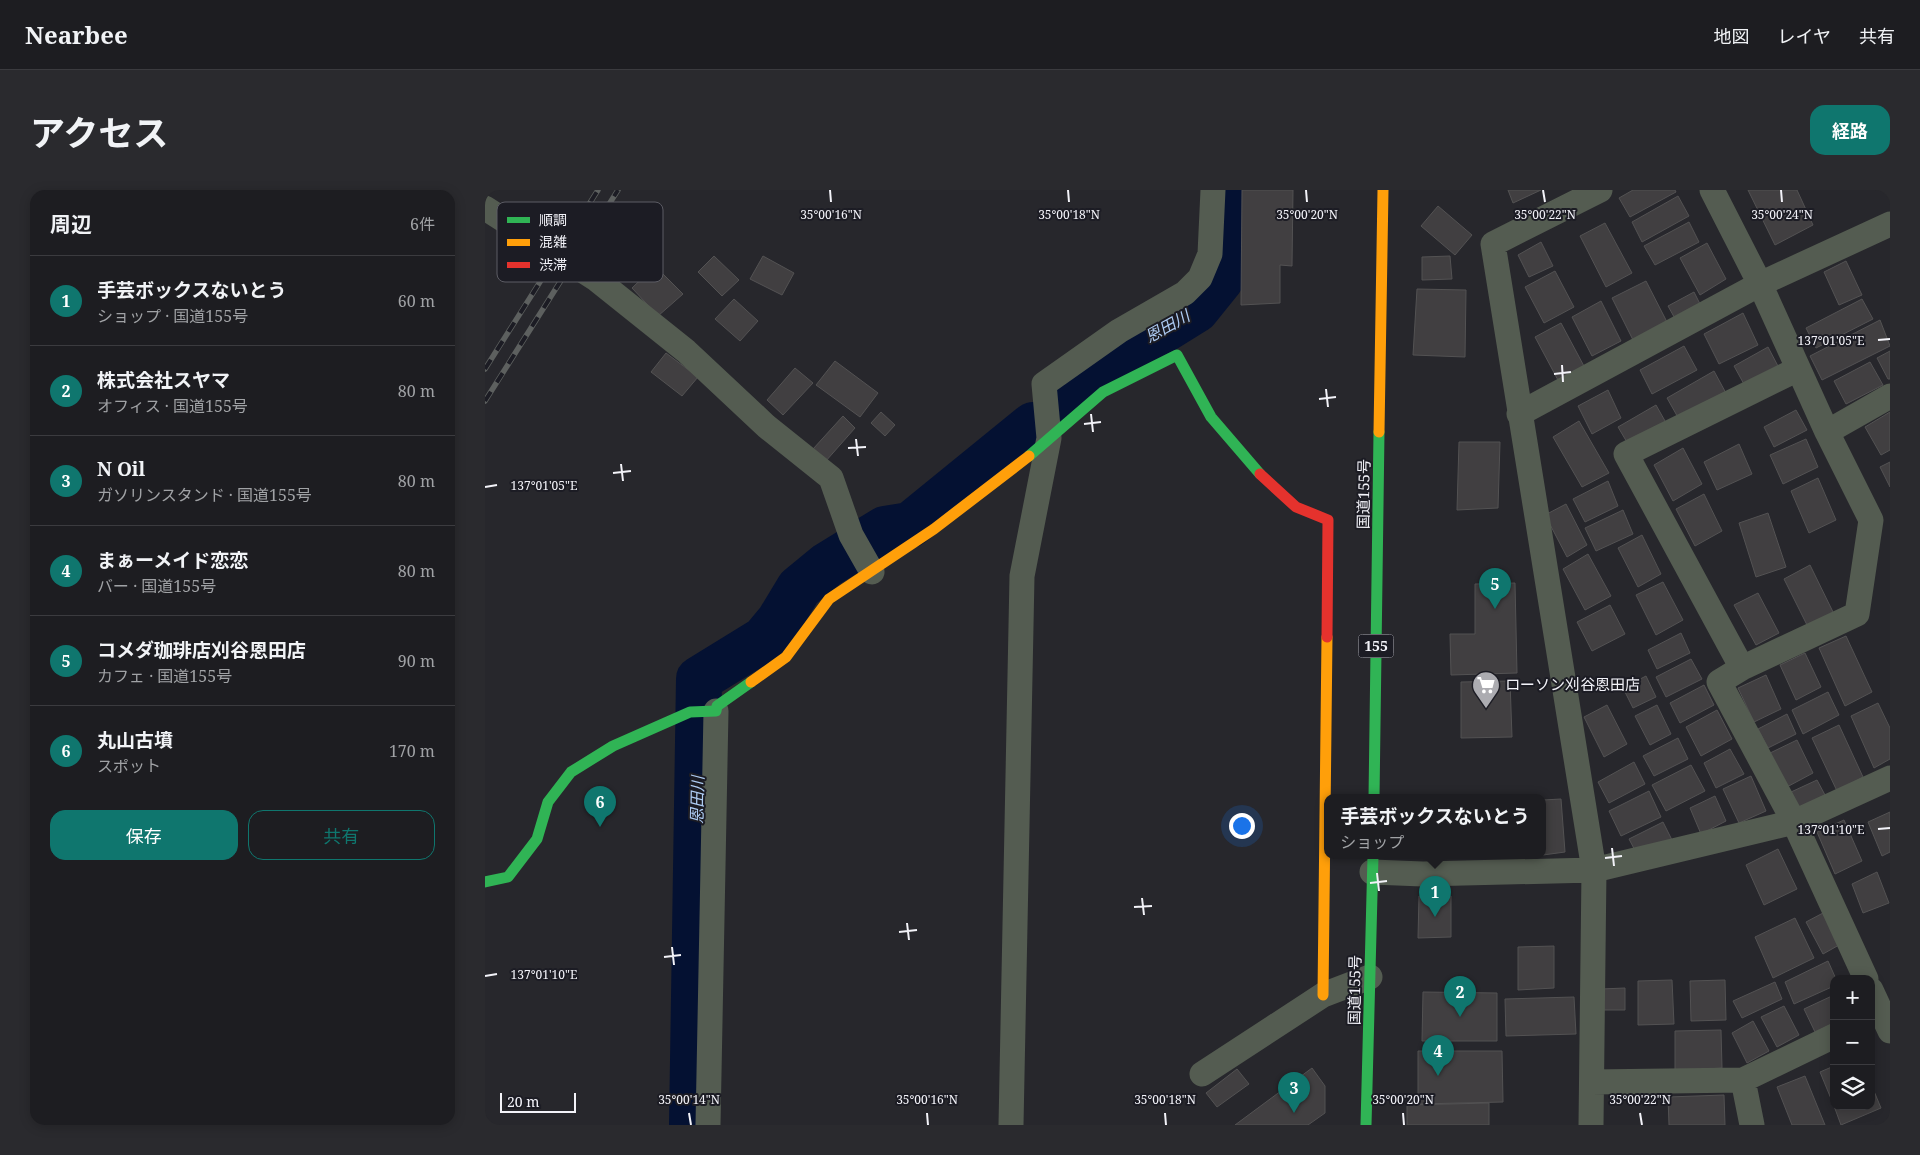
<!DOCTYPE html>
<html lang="ja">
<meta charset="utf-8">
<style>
:root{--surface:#1d1d21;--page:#2a2a2e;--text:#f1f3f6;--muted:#a0a2a5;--line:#3b3b3f;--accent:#0f766e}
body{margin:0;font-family:"Noto Serif","Noto Sans JP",serif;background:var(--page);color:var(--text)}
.controls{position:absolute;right:15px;bottom:15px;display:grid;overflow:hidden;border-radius:10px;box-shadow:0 2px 12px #0003}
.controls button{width:45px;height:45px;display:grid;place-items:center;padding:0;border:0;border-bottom:1px solid var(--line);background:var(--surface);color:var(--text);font:25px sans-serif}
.scale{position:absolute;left:15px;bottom:12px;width:76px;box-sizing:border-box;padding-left:5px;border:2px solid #f3f3f9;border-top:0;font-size:14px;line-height:18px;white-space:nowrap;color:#f3f3f9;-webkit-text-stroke:4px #1c1c24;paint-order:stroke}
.you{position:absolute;left:756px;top:635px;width:18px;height:18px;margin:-12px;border:4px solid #fff;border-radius:50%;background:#1a73e8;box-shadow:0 0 0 8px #1a73e833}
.badge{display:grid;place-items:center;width:32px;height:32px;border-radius:50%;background:var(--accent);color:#fff;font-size:16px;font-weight:700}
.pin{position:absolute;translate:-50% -41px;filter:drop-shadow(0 1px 2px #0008)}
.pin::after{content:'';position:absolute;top:26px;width:18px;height:15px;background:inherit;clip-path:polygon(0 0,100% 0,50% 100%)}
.popup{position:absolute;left:839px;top:604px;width:222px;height:65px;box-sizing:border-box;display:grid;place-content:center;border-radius:10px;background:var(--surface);filter:drop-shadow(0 1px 4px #0005);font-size:16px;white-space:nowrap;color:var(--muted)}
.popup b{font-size:19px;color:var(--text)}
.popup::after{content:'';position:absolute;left:50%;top:100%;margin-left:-10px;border:10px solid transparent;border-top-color:var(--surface)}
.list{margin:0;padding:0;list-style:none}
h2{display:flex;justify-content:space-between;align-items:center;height:65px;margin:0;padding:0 20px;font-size:21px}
h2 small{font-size:16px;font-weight:400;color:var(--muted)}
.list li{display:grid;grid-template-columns:32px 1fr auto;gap:15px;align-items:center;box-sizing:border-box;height:90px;padding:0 20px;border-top:1px solid var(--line)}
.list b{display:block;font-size:19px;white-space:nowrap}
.list p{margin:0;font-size:16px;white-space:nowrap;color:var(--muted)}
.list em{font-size:16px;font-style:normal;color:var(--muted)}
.actions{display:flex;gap:10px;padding:15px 20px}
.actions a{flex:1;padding:11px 0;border:1px solid var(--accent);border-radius:15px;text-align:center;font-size:18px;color:var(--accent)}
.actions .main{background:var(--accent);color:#fff}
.icon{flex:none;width:28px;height:28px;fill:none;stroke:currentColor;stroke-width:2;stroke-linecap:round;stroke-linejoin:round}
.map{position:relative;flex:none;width:1405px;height:935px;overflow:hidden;border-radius:15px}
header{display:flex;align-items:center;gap:30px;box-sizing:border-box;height:70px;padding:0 25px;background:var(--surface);border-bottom:1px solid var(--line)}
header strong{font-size:24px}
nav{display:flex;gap:28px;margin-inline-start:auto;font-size:18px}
.intro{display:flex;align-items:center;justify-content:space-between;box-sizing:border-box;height:120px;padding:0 30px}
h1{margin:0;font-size:35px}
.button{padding:12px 22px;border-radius:15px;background:var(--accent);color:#fff;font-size:18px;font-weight:700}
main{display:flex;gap:30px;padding:0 30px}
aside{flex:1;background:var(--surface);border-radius:15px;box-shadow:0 2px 12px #0003}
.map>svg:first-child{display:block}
</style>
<header>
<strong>Nearbee</strong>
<nav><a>地図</a><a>レイヤ</a><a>共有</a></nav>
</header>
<div class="intro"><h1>アクセス</h1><a class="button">経路</a></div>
<main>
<aside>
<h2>周辺<small>6件</small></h2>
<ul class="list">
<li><span class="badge">1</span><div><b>手芸ボックスないとう</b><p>ショップ · 国道155号</p></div><em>60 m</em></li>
<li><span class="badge">2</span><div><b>株式会社スヤマ</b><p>オフィス · 国道155号</p></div><em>80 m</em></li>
<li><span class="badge">3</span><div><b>N Oil</b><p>ガソリンスタンド · 国道155号</p></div><em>80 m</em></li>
<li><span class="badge">4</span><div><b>まぁーメイド恋恋</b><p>バー · 国道155号</p></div><em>80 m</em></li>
<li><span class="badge">5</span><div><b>コメダ珈琲店刈谷恩田店</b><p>カフェ · 国道155号</p></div><em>90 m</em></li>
<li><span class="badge">6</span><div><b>丸山古墳</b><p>スポット</p></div><em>170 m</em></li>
</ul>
<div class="actions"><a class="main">保存</a><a>共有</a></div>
</aside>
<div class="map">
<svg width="1405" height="935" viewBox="0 0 1405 935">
<rect width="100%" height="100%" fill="#27272c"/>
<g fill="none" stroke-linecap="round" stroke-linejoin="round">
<path stroke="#041132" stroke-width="46" d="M574,210L614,173L682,138L711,120L736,89L743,68L746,0
M377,353L400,339L425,335L548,235
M207,935L214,489L279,449L294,431L314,398L342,375L368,359"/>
</g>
<path fill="#413f41" stroke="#535253" d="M757,0H808L807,76L795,75V113L756,115Z
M1023,0H1056L1028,13Z
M1148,0H1190L1191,2L1145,27L1134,8Z
M1263,0H1312L1328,35L1290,55Z
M1193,6L1204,26L1157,52L1147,32Z
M953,16L987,45L970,65L936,36Z
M1204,32L1214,52L1170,75L1159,56Z
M1120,33L1147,83L1121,97L1095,46Z
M1056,52L1068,76L1044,87L1033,65Z
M1222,53L1241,89L1215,105L1195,68Z
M229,66L254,90L237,106L213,82Z
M278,66L309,83L297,105L265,89Z
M965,66L967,89L937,90V67Z
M1361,71L1377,105L1354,115L1339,82Z
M170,76L198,104L173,126L147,98Z
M1070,81L1089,117L1059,133L1040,97Z
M1161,91L1182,132L1148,150L1127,108Z
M932,99L981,100L980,167L928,165Z
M1209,102L1218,120L1193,134L1183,116Z
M249,109L273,131L255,151L230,129Z
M1377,109L1388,129L1331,158L1321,138Z
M1116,111L1136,151L1107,166L1087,127Z
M1258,123L1273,155L1234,174L1219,144Z
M1395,130L1405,156L1337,190L1325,166Z
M1076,133L1100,178L1074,192L1050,147Z
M1199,156L1212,180L1167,204L1155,180Z
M1283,157L1294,178L1260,196L1249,176Z
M1405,161V189H1403L1392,168Z
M181,163L213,187L197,206L166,182Z
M350,171L393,203L375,227L331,195Z
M1385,172L1398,195L1361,214L1349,191Z
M310,178L328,193L298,225L282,210Z
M1229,181L1242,205L1195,231L1182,208Z
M1123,200L1136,228L1107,244L1093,216Z
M1171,215L1184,238L1146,259L1133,237Z
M1311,220L1322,240L1289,257L1279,237Z
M396,222L410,235L400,246L386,233Z
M1405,222V260L1396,265L1380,237Z
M358,226L370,238L340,272L328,259Z
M1094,231L1124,283L1097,297L1068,247Z
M1321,249L1333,277L1298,294L1285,265Z
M974,252H1015L1013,318L972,320Z
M1254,254L1267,284L1232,300L1219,272Z
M1198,258L1217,294L1188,311L1169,275Z
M1405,272V297L1395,277Z
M1333,288L1351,330L1324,343L1306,301Z
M1123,291L1133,316L1100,332L1088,309Z
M1219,304L1237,341L1210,356L1191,319Z
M1081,314L1102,355L1082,367L1060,325Z
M1138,320L1148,344L1111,361L1100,338Z
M1283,323L1301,377L1271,387L1254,333Z
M1157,345L1176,384L1153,397L1133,358Z
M1103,364L1126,406L1100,420L1078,379Z
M1325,375L1349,424L1323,437L1299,389Z
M1178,392L1198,430L1171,445L1151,405Z
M1030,393L1032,483L966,485L965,444H990V394Z
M1273,403L1294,443L1271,455L1249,415Z
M1125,415L1140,444L1107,461L1092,432Z
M1196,443L1205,463L1172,479L1163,460Z
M1361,446L1387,502L1360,516L1334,458Z
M1320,463L1336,497L1311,510L1295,475Z
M1206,469L1217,489L1181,507L1171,487Z
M1281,485L1296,519L1269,532L1253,498Z
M1161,486L1171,507L1148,518L1138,498Z
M1025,491L1027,547L976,548V492Z
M1219,495L1229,515L1195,533L1185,513Z
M1343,502L1354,525L1318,544L1307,520Z
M1393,513L1405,538V569L1389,578L1366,526Z
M1122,515L1142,554L1119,567L1099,527Z
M1172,515L1186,544L1165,555L1150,526Z
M1232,520L1247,549L1216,566L1201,537Z
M1302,524L1311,544L1283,558L1273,539Z
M1354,535L1378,587L1352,601L1327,548Z
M1193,548L1203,569L1169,586L1158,566Z
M1312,550L1328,583L1300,598L1283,564Z
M1245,559L1259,584L1231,598L1219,573Z
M1149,572L1160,594L1124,613L1113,592Z
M1206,575L1220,601L1181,621L1167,595Z
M1266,586L1281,621L1254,633L1238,599Z
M1332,590L1340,605L1314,618L1306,602Z
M1164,601L1176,627L1136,646L1124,621Z
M1037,605V608H1005V607Z
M1230,606L1241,631L1216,644L1205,618Z
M1076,609L1080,662L1058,665V610Z
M1405,622V662L1397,666L1383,632Z
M1359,630L1377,671L1350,684L1332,642Z
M1178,632L1188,652L1154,668L1144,649Z
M1293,659L1312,699L1279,715L1261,675Z
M1392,682L1404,713L1378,723L1367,694Z
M934,706H966V747L933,748Z
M1338,723L1354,755L1338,764L1321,732Z
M1310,728L1329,768L1288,788L1270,747Z
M1069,756V798L1033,800V757Z
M1343,771L1351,789H1349V796L1309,814L1300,792Z
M1187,790L1189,834L1153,835V791Z
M1240,790L1241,830L1206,831L1205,791Z
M1290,792L1297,809L1257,828L1248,811Z
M1140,798V820H1116V799Z
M938,802L1012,803V851H937Z
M1349,805V833L1330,842L1319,819Z
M1089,807L1091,844L1021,846L1020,809Z
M1299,816L1314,845L1292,857L1276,827Z
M1268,831L1284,861L1262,873L1247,843Z
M1236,840L1237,878L1190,881V841Z
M933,861H1017L1018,912L933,914Z
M1349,876V916L1335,882Z
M827,878L840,896V923L823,935H750Z
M752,879L764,894L732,917L721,903Z
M1320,886L1340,935H1307L1292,897Z
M1386,894L1396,918L1356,935L1349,916H1386Z
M1239,905L1240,935H1184L1183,907Z
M1004,913V935H922V915Z"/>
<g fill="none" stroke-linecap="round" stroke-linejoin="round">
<path stroke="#545c51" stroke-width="25" d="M1227,0L1275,94L1342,242L1386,330L1372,424L1257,478L1234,492L1309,632L1381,789
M0,18L111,89L201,161L281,236L346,288L366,345L387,382
M1034,224L1275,94L1405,34
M1342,242L1405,206
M1257,478L1141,264L1313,179
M887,682L938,684L1109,680L1309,632L1405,588
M1386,800L1405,841
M717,884L838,805L885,787
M1258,890L1267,935
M1107,892L1258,890L1349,846
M223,935L231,521
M526,935L537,386L564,248L559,194L634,141L700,103L715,88L725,64L728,0
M1106,935L1109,680L1008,54L1115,0"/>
<path stroke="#30b455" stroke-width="11" d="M544,266L618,202L692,165L726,227L775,284
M889,608L894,242
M0,692L23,687L52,649L63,612L86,582L128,556L205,522L231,521L232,516L266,492
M881,935L888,666"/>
<path stroke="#ff9f0a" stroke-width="11" d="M894,242L898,0
M266,492L301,467L344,409L449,339L544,266
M838,805L842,447"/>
<path stroke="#e5322d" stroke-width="11" d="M775,284L811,317L843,330L842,447"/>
<g stroke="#5d605f" stroke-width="5.5">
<path id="rail" d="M0,179L113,0
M0,211L133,0"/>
</g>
<use href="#rail" stroke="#1c1c24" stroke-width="4" stroke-dasharray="11" stroke-linecap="butt"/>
</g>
<path fill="none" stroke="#f3f3f9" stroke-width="2" d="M345,0L346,12M583,0L584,12M821,0L822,12M1058,0L1060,12M1296,0L1297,12M1393,150L1405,149M1077,175L1078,192M1069,184L1086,182M841,199L843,217M834,209L851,207M606,224L608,242M599,234L616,232M371,249L373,266M363,258L381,257M136,274L138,291M128,283L146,281M0,297L12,295M1393,639L1405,638M1127,658L1129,676M1120,668L1137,666M892,683L894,701M885,693L902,691M657,708L659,725M649,717L667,716M422,733L424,750M414,742L432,740M187,757L189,775M179,767L196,765M0,786L12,784M204,923L206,935M442,923L443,935M680,923L681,935M918,923L919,935M1155,923L1157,935"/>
<defs>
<g id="supermarket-pin" transform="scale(1.4375)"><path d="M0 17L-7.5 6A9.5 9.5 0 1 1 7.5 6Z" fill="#acacb1" stroke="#1c1c24"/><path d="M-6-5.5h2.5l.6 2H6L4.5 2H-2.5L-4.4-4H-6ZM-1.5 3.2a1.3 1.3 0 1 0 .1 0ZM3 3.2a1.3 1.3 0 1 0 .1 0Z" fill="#fff"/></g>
</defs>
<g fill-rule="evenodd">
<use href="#supermarket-pin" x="1001" y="495"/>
</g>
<g text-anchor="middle" stroke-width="4" stroke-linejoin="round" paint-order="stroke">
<rect fill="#1c1c24" stroke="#b2b2b9" stroke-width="1" x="873.5" y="444.5" width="35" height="23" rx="4"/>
<g font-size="14" font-weight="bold" fill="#f3f3f9">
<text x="891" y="461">155</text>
</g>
<g font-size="15" fill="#f3f3f9" stroke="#1c1c24">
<text transform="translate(879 304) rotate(-89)" y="5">国道155号</text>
<text transform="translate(870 800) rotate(-89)" y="5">国道155号</text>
</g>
<g font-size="15" fill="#f3f3f9" stroke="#1c1c24" text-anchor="start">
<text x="1020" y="500">ローソン刈谷恩田店</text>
</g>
<g font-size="16" font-style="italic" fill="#afcdf5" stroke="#1c1c24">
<text transform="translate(682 136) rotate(-29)" y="6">恩田川</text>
<text transform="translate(212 610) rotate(-89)" y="6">恩田川</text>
</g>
</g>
<rect x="12" y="12" width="166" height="80" rx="8" fill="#1c1c24" stroke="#5c5c64" stroke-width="1"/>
<rect x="22" y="27" width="23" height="6" fill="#30b455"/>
<rect x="22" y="49" width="23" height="7" fill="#ff9f0a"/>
<rect x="22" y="72" width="23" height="6" fill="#e5322d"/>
<g font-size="14" fill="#f3f3f9">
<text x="54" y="35">順調</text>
<text x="54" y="57">混雑</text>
<text x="54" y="80">渋滞</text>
</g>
<g font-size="12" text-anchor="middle" fill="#f3f3f9" stroke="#1c1c24" stroke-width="4" stroke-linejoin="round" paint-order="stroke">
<text x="346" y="29">35°00'16"N</text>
<text x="584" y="29">35°00'18"N</text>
<text x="822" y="29">35°00'20"N</text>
<text x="1060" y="29">35°00'22"N</text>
<text x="1297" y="29">35°00'24"N</text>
<text x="1346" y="155">137°01'05"E</text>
<text x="59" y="300">137°01'05"E</text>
<text x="1346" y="644">137°01'10"E</text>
<text x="59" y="789">137°01'10"E</text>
<text x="204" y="914">35°00'14"N</text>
<text x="442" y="914">35°00'16"N</text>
<text x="680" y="914">35°00'18"N</text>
<text x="918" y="914">35°00'20"N</text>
<text x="1155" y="914">35°00'22"N</text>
</g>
</svg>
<div class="controls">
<button>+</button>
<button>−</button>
<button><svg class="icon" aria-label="layers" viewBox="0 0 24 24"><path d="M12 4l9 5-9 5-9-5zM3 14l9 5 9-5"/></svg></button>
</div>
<div class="scale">20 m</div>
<div class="you"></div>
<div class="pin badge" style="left:950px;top:727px">1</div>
<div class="popup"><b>手芸ボックスないとう</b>ショップ</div>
<div class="pin badge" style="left:975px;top:827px">2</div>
<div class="pin badge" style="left:809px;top:923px">3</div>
<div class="pin badge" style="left:953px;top:886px">4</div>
<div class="pin badge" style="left:1010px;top:419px">5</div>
<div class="pin badge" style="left:115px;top:637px">6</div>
</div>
</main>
